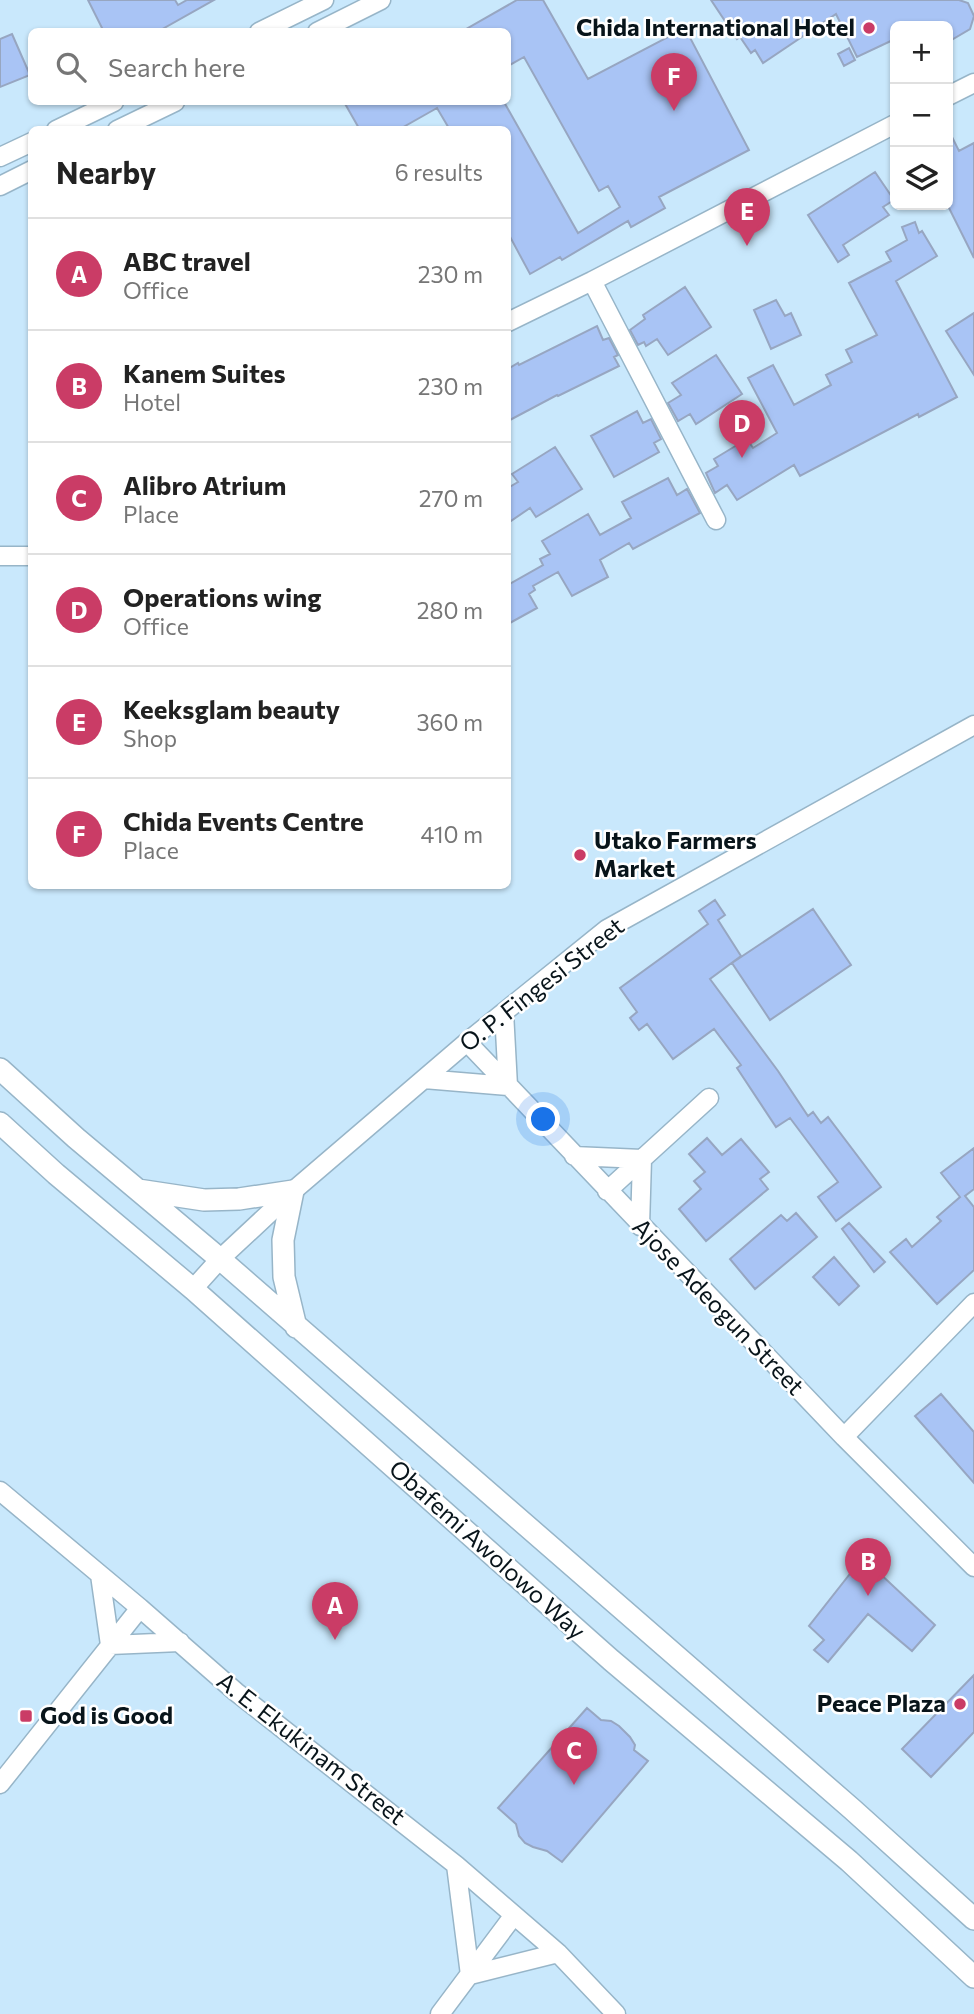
<!DOCTYPE html>
<meta charset="utf-8">
<style>
:root{--surface:#fff;--page:#f2f2f2;--text:#222;--muted:#767676;--line:#e0e0e0;--accent:#ca3c66}
body{margin:0;font-family:Commissioner,sans-serif;background:var(--page);color:var(--text)}
.controls{position:absolute;right:21px;top:21px;display:grid;overflow:hidden;border-radius:10px;box-shadow:0 2px 5px #0004}
.controls button{width:63px;height:63px;display:grid;place-items:center;padding:0;border:0;border-bottom:2px solid var(--line);background:var(--surface);color:var(--text);font:35px sans-serif}
.you{position:absolute;left:544px;top:1120px;width:24px;height:24px;margin:-18px;border:5px solid #fff;border-radius:50%;background:#1a73e8;box-shadow:0 0 0 10px #1a73e833}
.badge{display:grid;place-items:center;width:46px;height:46px;border-radius:50%;background:var(--accent);color:#fff;font-size:23px;font-weight:700}
.pin{position:absolute;translate:-50% -58px;filter:drop-shadow(0 2px 4px #0008)}
.pin::after{content:'';position:absolute;top:37px;width:24px;height:21px;background:inherit;clip-path:polygon(0 0,100% 0,50% 100%)}
.list{margin:0;padding:0;list-style:none}
h2{display:flex;justify-content:space-between;align-items:center;height:91px;margin:0;padding:0 28px;font-size:30px}
h2 small{font-size:23px;font-weight:400;color:var(--muted)}
.list li{display:grid;grid-template-columns:46px 1fr auto;gap:21px;align-items:center;box-sizing:border-box;height:112px;padding:0 28px;border-top:2px solid var(--line)}
.list b{display:block;font-size:26px;white-space:nowrap}
.list p{margin:0;font-size:23px;white-space:nowrap;color:var(--muted)}
.list em{font-size:23px;font-style:normal;color:var(--muted)}
.icon{flex:none;width:38px;height:38px;fill:none;stroke:currentColor;stroke-width:2;stroke-linecap:round;stroke-linejoin:round}
.map{position:relative;flex:none;width:974px;height:2014px;overflow:hidden}
.search{position:absolute;background:var(--surface);box-shadow:0 2px 5px #0004;left:28px;top:28px;width:483px;height:77px;display:flex;align-items:center;gap:18px;box-sizing:border-box;padding:0 24px;border-radius:10px;color:var(--muted);font-size:26px}
.panel{position:absolute;background:var(--surface);box-shadow:0 2px 5px #0004;left:28px;top:126px;width:483px;height:763px;border-radius:10px}
.map>svg:first-child{display:block}
</style>
<div class="map">
<svg width="974" height="2014" viewBox="0 0 974 2014">
<rect width="100%" height="100%" fill="#c9e8fc"/>
<path fill="#a9c4f5" stroke="#97a6c1" stroke-width="2" d="M88,0H175L178,5L187,0H214L157,32H104Z
M517,0H543L588,79L685,28L749,150L659,197L665,208L631,227L628,221L562,260L560,257L530,274L508,233V130H450L437,108L398,130H360L344,102H504L578,233L620,207L608,186L599,191L524,57L508,66V32H461Z
M711,0H959L968,3L974,16L970,29L948,42V26H895V39L857,57L836,14L763,63L755,50L751,53L740,37L737,39Z
M12,34L30,75L0,87V39Z
M849,48L855,60L844,66L838,54Z
M948,129L959,151L974,143V258L948,206Z
M875,172L894,200L883,207L889,215L843,245L849,255L838,262L808,215Z
M915,222L919,233L922,231L937,256L896,281L957,397L919,417L918,414L800,476L794,465L737,500L727,485L715,493L706,473L718,466L714,459L747,439L753,448L777,433L748,378L773,365L794,405L831,385L826,375L852,362L846,350L877,335L849,283L891,261L886,252L907,240L902,227Z
M685,287L711,327L668,355L657,339L646,346L644,342L638,345L630,330L645,319L643,315Z
M776,300L785,316L791,313L801,335L771,349L754,310Z
M974,313V375L946,331Z
M597,326L603,340L609,338L618,355L614,357L619,366L558,396L557,395L508,421V369L518,363L519,365Z
M716,355L742,394L696,424L690,414L678,421L668,403L681,395L672,383Z
M637,411L643,423L651,419L661,439L654,443L659,452L614,477L591,436Z
M555,447L582,489L536,517L530,508L508,523V488L518,482L512,474Z
M668,478L677,495L687,489L700,513L633,549L629,543L600,560L608,577L572,596L558,572L533,586L535,590L529,594L537,608L508,624V585L543,565L540,559L550,554L542,541L588,514L600,535L631,518L622,502Z
M715,900L725,915L718,920L741,956L710,979L778,1071L808,1116L813,1112L821,1123L828,1117L881,1187L836,1221L818,1197L838,1182L790,1118L776,1127L737,1068L741,1065L714,1029L673,1059L647,1024L639,1030L630,1018L637,1012L620,988L708,924L699,911Z
M813,909L851,965L770,1020L732,963Z
M707,1138L722,1155L741,1139L769,1172L760,1179L768,1189L706,1241L679,1209L701,1189L694,1181L705,1172L689,1154Z
M974,1148V1189L965,1196L974,1207V1270L937,1304L890,1252L906,1239L912,1247L941,1221L937,1217L960,1197L941,1173Z
M796,1213L817,1237L755,1289L730,1259L781,1215L787,1221Z
M849,1223L885,1262L874,1272L842,1229Z
M834,1257L859,1286L839,1305L813,1277Z
M941,1394L974,1432V1483L915,1416Z
M853,1570L861,1574L871,1573L876,1570L935,1625L912,1651L868,1614L828,1662L814,1650L824,1640L809,1626Z
M974,1675V1732L931,1777L902,1749Z
M587,1708L601,1720L611,1721L619,1726L630,1737L635,1745L634,1750L648,1761L562,1862L547,1851L533,1847L525,1843L519,1836L516,1824L498,1808Z"/>
<g fill="none" stroke-linecap="round" stroke-linejoin="round">
<g stroke="#97b5c8" stroke-width="21">
<path id="minor" d="M259,32L324,0
M317,32L381,0
M948,96L974,83
M56,130L114,102
M117,130L175,102
M0,157L32,142
M0,186L32,170
M592,281L716,520
M508,322L592,281L895,124
M0,556H32
M467,1042L844,1437L974,1567
M424,1079L508,1086L504,1012
M574,1156L642,1159L640,1226
M607,1191L709,1098
M193,1289L220,1259L293,1191L467,1042L607,929L974,725
M844,1437L974,1303
M0,1491L140,1608L236,1692L456,1865L558,1953L616,2014
M100,1575L110,1645L180,1642
M0,1784L140,1608
M456,1865L470,1975L558,1953
M440,2014L514,1915"/>
</g>
<g stroke="#97b5c8" stroke-width="24">
<path id="major" d="M0,1069L76,1138L220,1259L852,1809L974,1919
M0,1123L56,1174L193,1289L611,1660L849,1861L974,1977
M138,1190L204,1200L239,1199L293,1191L283,1240L284,1277L296,1327"/>
</g>
<use href="#minor" stroke="#fff" stroke-width="18"/>
<use href="#major" stroke="#fff" stroke-width="21"/>
</g>
<g fill="#ca3c66" stroke="#fff" stroke-width="2.5">
<circle cx="869" cy="28" r="7"/>
<circle cx="580" cy="855" r="7"/>
<circle cx="960" cy="1704" r="7"/>
<rect x="19" y="1709" width="14" height="14" rx="3.5"/>
</g>
<g text-anchor="middle" stroke-width="5" stroke-linejoin="round" paint-order="stroke">
<g font-size="24" font-weight="bold" fill="#08141a" stroke="#fff" text-anchor="end">
<text x="855" y="36">Chida International Hotel</text>
<text x="594" y="849" text-anchor="start">Utako Farmers<tspan x="594" dy="28">Market</tspan></text>
<text x="946" y="1712">Peace Plaza</text>
<text x="40" y="1724" text-anchor="start">God is Good</text>
</g>
<g font-size="24" fill="#08141a" stroke="#fff">
<text transform="translate(542 985) rotate(-38)" y="8">O. P. Fingesi Street</text>
<text transform="translate(718 1307) rotate(46)" y="8">Ajose Adeogun Street</text>
<text transform="translate(487 1550) rotate(42)" y="8">Obafemi Awolowo Way</text>
<text transform="translate(311 1749) rotate(38)" y="8">A. E. Ekukinam Street</text>
</g>
</g>
</svg>
<div class="controls">
<button>+</button>
<button>−</button>
<button><svg class="icon" aria-label="layers" viewBox="0 0 24 24"><path d="M12 4l9 5-9 5-9-5zM3 14l9 5 9-5"/></svg></button>
</div>
<div class="you"></div>
<div class="pin badge" style="left:335px;top:1640px">A</div>
<div class="pin badge" style="left:868px;top:1596px">B</div>
<div class="pin badge" style="left:574px;top:1785px">C</div>
<div class="pin badge" style="left:742px;top:458px">D</div>
<div class="pin badge" style="left:747px;top:246px">E</div>
<div class="pin badge" style="left:674px;top:111px">F</div>
<div class="search"><svg class="icon" aria-label="search" viewBox="0 0 24 24"><circle cx="10" cy="10" r="6"/><path d="M15 15l6 6"/></svg>Search here</div>
<section class="panel">
<h2>Nearby<small>6 results</small></h2>
<ul class="list">
<li><span class="badge">A</span><div><b>ABC travel</b><p>Office</p></div><em>230 m</em></li>
<li><span class="badge">B</span><div><b>Kanem Suites</b><p>Hotel</p></div><em>230 m</em></li>
<li><span class="badge">C</span><div><b>Alibro Atrium</b><p>Place</p></div><em>270 m</em></li>
<li><span class="badge">D</span><div><b>Operations wing</b><p>Office</p></div><em>280 m</em></li>
<li><span class="badge">E</span><div><b>Keeksglam beauty</b><p>Shop</p></div><em>360 m</em></li>
<li><span class="badge">F</span><div><b>Chida Events Centre</b><p>Place</p></div><em>410 m</em></li>
</ul>
</section>
</div>
